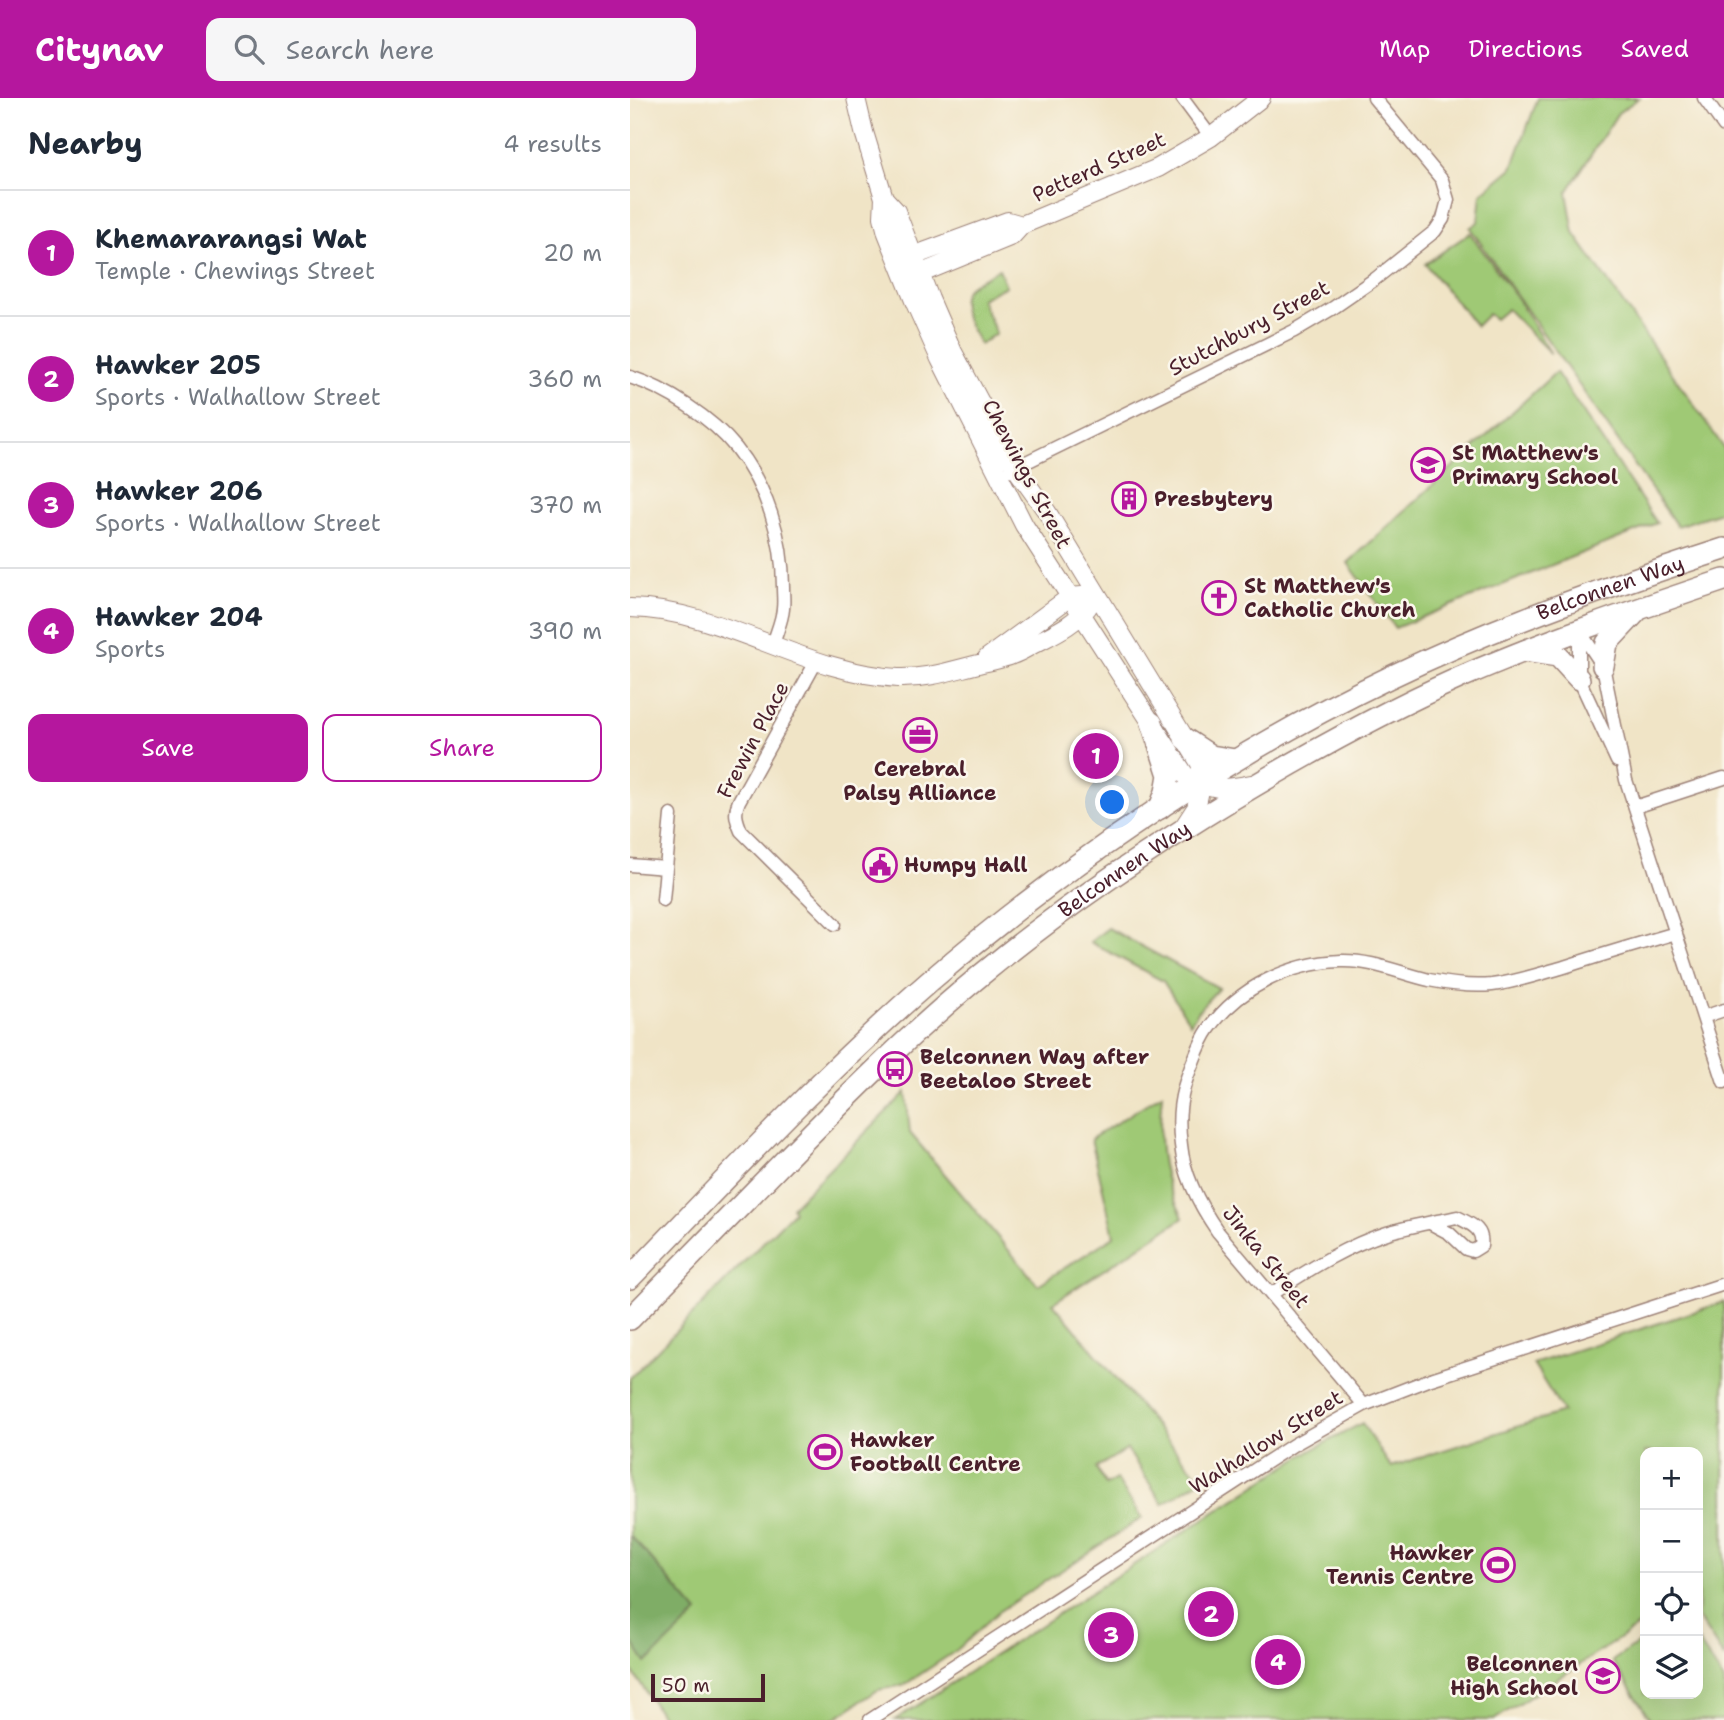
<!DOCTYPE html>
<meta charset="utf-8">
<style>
:root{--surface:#fff;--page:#f6f6f7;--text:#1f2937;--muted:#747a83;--line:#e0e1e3;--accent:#b5179e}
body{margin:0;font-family:"Shantell Sans",sans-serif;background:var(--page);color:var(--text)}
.controls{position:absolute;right:21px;bottom:21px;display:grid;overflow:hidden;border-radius:14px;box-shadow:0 7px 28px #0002}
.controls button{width:63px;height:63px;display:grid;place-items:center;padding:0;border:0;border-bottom:2px solid var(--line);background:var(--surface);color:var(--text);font:35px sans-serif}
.scale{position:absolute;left:21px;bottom:18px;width:114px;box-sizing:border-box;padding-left:7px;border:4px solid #4a1f2b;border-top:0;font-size:19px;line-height:24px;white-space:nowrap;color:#4a1f2b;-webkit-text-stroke:5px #fbf7ec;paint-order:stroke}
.you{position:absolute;left:483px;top:705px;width:24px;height:24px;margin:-18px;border:5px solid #fff;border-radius:50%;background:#1a73e8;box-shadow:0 0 0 10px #1a73e833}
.badge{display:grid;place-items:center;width:46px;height:46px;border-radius:50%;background:var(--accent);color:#fff;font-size:23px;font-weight:700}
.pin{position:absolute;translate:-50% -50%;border:4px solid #fff;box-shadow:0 2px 7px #0006}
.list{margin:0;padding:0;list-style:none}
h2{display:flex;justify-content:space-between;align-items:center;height:91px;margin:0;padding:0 28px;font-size:30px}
h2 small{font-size:23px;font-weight:400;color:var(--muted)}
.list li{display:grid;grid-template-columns:46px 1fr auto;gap:21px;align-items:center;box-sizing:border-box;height:126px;padding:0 28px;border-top:2px solid var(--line)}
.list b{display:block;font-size:26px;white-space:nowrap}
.list p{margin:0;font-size:23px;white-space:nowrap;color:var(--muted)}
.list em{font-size:23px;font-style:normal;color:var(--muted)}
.actions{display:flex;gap:14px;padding:21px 28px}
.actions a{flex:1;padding:16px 0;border:2px solid var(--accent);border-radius:14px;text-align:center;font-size:24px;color:var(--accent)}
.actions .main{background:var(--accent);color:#fff}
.icon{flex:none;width:38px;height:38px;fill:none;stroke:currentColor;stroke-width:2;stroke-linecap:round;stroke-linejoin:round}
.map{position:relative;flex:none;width:1094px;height:1622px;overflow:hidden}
header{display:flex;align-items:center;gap:42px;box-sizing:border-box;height:98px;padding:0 35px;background:var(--accent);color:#fff}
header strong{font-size:33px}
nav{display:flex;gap:38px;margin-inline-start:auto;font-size:24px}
.search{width:490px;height:63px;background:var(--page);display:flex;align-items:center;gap:18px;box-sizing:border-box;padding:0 24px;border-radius:14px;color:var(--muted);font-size:26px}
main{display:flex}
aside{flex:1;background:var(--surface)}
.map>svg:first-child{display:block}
</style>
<header>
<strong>Citynav</strong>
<div class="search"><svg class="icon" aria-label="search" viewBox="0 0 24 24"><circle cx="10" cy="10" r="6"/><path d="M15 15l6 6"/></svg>Search here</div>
<nav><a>Map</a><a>Directions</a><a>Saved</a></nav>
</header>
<main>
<aside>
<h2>Nearby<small>4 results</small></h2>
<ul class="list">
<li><span class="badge">1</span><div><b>Khemararangsi Wat</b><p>Temple · Chewings Street</p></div><em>20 m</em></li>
<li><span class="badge">2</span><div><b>Hawker 205</b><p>Sports · Walhallow Street</p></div><em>360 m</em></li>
<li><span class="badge">3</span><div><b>Hawker 206</b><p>Sports · Walhallow Street</p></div><em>370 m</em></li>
<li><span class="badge">4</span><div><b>Hawker 204</b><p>Sports</p></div><em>390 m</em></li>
</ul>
<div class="actions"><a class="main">Save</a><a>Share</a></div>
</aside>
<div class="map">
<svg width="1094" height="1622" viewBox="0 0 1094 1622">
<rect width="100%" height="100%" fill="#fbf7ec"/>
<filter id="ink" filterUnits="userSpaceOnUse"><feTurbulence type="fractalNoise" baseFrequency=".0143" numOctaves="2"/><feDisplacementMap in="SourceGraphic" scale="14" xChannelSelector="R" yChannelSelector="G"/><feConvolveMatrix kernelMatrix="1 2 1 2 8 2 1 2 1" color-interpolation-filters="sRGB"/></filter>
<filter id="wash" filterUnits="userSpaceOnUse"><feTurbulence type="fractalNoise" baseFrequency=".00686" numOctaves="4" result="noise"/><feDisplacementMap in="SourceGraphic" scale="28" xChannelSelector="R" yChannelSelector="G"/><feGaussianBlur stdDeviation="1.57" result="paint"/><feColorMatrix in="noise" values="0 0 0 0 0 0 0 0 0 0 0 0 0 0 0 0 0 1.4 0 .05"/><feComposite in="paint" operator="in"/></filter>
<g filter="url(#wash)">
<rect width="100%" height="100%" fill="#f0e4c6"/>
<path fill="#9fc975" stroke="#747450" stroke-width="2" d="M908,0H1009L988,15L937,94L944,135L1094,350V413L1047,428L840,130L848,124L851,96L882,70Z
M840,135L888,202L921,256L877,211L865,221L858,216L846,228L795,166Z
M369,171L376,188L351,201L366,235L350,247C342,231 322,204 339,189C347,182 359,177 369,171Z
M926,274L1027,425L765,530L718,465Z
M478,830L589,890L573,907L560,925L533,883L460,844Z
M276,994L280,1035L408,1187L484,1138L461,1041L532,996C529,1027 528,1059 539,1089C543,1100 549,1110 553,1120L423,1205L571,1382L533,1406L497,1351L466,1370L476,1387L486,1381L512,1420L368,1514L327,1552L274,1587L248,1592L202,1622H34L0,1569V1280L164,1113L162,1109Z
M1094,1204V1560L1068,1520V1354H1015V1524L864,1622H265L671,1358L732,1325L761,1369L933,1314L903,1266Z
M1015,1541V1596H1068V1543L1094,1583V1622H1021L982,1563Z"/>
<path fill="#7fad66" stroke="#646648" stroke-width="2" d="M0,1437L68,1515L16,1565L0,1541Z"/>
</g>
<g filter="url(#ink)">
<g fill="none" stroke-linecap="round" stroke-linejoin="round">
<g stroke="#9d8278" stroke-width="15">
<path id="street" d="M552,0L581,39
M1074,0L1094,28
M0,279C37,291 82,320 106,350C137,389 153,440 153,489C153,496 154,504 153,511C152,523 146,535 143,547
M380,372L664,233L703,210L745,181L805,133L813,121L818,102L812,82L744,0
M949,532L973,568L996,682L1094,984
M949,532V581L987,663
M186,564L109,703C104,714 106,721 111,733L205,826
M1005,709L1094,680
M0,767L36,770
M33,802L41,717
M1073,919L1094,912
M641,1196C677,1173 715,1148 757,1135C780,1128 804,1124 827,1119C840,1126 854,1130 851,1148L843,1153L836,1151L819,1135L800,1125
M734,1307L588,1134C570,1108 554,1078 551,1047C547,1018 550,996 561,969C566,957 571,942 579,931C609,889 660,865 711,863C742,862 769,875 799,882C819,886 841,889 862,887C886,884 910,876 934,869C971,857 1008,846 1046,835
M240,1622L663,1347L734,1307L801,1281L1094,1186"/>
</g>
<g stroke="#9d8278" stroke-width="20">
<path id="secondary" d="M226,0L234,34L254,100L253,119L257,135L285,205L310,261L394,427L555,677C583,693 591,692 621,686
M254,100L266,113L300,201L323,254L385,369L417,414L571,667L569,697L566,710L553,730
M275,161L378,123L392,127
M282,179L382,138L392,127L528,70L581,39L631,0
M0,510C94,512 174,575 268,580C301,581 325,571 357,564C365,562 375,560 382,557C391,554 398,549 406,545C425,535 445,526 458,509
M357,560L440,499L452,498"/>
</g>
<g stroke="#9d8278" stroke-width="24">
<g id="primary">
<path d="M895,553L928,558L949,581"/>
<path d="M973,568L977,545L1006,514"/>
<path d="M522,625L539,677L536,694L530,710"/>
<path d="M555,641L581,658L605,662"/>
<path id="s1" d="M0,1180C98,1079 194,975 300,883C474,733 677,605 892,522C958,496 1026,473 1094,451"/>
<path id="s2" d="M0,1221C53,1166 107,1112 160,1057C221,995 283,933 351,877C431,811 515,754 604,700C677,656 751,615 829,580C916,542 1005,512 1094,482"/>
</g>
</g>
<use href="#street" stroke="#fff" stroke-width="12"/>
<use href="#secondary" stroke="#fff" stroke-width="18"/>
<use href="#primary" stroke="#fff" stroke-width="21"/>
</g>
</g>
<defs>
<g id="school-ring" transform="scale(1.75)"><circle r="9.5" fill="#fbf7ec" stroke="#b5179e" stroke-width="1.5"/><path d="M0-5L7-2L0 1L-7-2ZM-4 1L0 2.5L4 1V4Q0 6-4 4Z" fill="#b5179e"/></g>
<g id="building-ring" transform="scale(1.75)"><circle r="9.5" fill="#fbf7ec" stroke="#b5179e" stroke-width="1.5"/><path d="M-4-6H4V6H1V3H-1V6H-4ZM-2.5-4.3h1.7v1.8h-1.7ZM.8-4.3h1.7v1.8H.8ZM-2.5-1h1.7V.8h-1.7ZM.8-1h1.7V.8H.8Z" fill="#b5179e"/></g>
<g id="church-ring" transform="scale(1.75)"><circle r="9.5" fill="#fbf7ec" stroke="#b5179e" stroke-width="1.5"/><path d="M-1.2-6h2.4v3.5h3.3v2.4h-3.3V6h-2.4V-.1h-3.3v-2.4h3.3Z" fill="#b5179e"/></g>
<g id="office-ring" transform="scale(1.75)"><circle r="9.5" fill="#fbf7ec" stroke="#b5179e" stroke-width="1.5"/><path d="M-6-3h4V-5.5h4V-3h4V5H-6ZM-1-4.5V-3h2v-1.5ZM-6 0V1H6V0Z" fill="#b5179e"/></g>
<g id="civic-ring" transform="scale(1.75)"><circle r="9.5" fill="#fbf7ec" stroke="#b5179e" stroke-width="1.5"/><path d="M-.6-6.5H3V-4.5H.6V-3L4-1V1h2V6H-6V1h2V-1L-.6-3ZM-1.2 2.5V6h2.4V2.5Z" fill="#b5179e"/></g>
<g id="bus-ring" transform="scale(1.75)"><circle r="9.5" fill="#fbf7ec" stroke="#b5179e" stroke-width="1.5"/><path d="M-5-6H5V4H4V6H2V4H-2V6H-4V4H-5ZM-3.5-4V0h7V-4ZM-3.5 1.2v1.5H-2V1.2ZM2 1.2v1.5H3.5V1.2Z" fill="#b5179e"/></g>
<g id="stadium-ring" transform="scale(1.75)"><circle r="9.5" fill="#fbf7ec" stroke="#b5179e" stroke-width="1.5"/><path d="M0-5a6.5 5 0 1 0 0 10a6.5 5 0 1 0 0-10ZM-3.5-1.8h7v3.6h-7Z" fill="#b5179e"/></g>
</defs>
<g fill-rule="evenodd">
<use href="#school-ring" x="798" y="367"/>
<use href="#building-ring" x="499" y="401"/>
<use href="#church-ring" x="589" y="500"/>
<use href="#office-ring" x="290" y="637"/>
<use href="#civic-ring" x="250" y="767"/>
<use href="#bus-ring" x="265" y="971"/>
<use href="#stadium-ring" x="195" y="1354"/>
<use href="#stadium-ring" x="868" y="1467"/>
<use href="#school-ring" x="973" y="1578"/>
</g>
<g text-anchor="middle" stroke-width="5" stroke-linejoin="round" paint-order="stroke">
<g font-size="21" fill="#4a1f2b" stroke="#fbf7ec">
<text transform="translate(469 69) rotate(-24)" y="7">Petterd Street</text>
<text transform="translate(619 230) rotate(-28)" y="7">Stutchbury Street</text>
<text transform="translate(397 376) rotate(62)" y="7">Chewings Street</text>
<text dy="7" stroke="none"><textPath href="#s1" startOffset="1213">Belconnen Way</textPath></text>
<text transform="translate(123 642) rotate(-62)" y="7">Frewin Place</text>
<text dy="7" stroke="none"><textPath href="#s2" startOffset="670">Belconnen Way</textPath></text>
<text transform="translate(636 1159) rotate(51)" y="7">Jinka Street</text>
<text transform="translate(636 1344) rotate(-32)" y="7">Walhallow Street</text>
</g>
<g font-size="21" font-weight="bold" fill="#4a1f2b" stroke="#fbf7ec" text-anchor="start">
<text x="822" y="362">St Matthew's<tspan x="822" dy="24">Primary School</tspan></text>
<text x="524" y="408">Presbytery</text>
<text x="614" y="495">St Matthew's<tspan x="614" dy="24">Catholic Church</tspan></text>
<text x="290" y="678" text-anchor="middle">Cerebral<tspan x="290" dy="24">Palsy Alliance</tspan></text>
<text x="274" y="774">Humpy Hall</text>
<text x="290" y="966">Belconnen Way after<tspan x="290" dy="24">Beetaloo Street</tspan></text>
<text x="220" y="1349">Hawker<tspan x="220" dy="24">Football Centre</tspan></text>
<text x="844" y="1462" text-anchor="end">Hawker<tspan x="844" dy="24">Tennis Centre</tspan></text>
<text x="948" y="1573" text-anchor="end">Belconnen<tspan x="948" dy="24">High School</tspan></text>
</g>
</g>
</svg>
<div class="controls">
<button>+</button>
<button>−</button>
<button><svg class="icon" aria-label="locate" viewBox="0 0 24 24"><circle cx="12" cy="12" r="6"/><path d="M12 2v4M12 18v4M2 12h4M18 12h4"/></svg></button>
<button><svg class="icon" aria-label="layers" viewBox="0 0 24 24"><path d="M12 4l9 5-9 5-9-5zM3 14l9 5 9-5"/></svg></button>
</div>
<div class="scale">50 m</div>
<div class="you"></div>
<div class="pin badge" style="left:466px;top:658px">1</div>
<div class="pin badge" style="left:581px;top:1516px">2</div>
<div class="pin badge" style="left:481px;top:1537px">3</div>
<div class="pin badge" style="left:648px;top:1564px">4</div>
</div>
</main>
